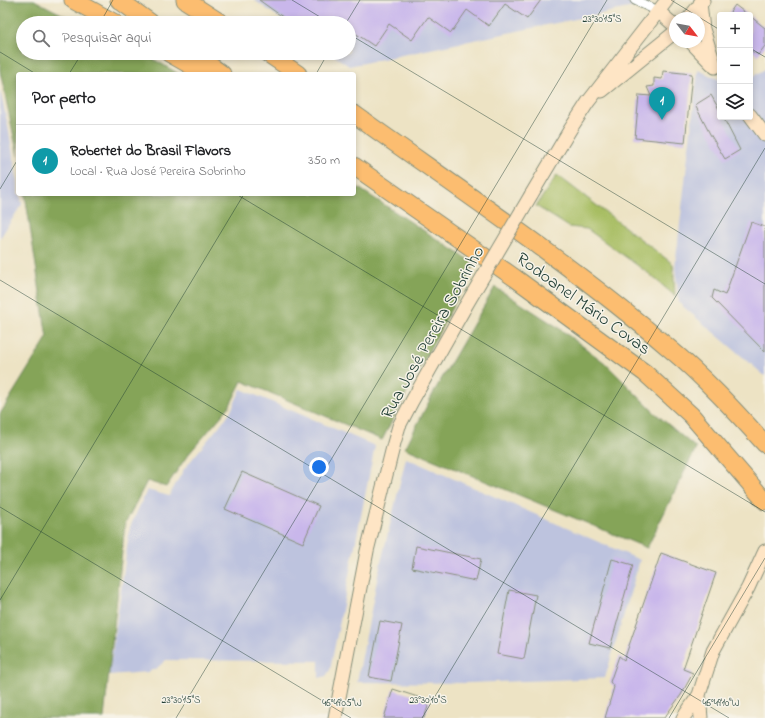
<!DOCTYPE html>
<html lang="pt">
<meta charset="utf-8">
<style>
:root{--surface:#fff;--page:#f2f2f2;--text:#202124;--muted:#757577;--line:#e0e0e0;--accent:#1f6fb2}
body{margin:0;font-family:"Indie Flower",sans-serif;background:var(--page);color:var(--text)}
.controls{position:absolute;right:12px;top:12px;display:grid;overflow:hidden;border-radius:4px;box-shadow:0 2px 6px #0003}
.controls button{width:36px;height:36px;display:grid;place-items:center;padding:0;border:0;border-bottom:1px solid var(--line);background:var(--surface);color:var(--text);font:20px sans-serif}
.compass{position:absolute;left:669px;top:12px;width:36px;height:36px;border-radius:50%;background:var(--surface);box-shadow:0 2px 6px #0003;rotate:121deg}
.you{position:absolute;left:319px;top:467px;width:14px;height:14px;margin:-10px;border:3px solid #fff;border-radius:50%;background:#1a73e8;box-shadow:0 0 0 6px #1a73e833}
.badge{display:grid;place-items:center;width:26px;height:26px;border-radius:50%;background:var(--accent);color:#fff;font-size:13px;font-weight:700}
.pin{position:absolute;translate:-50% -33px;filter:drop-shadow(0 1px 2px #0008)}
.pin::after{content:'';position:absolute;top:21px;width:14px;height:12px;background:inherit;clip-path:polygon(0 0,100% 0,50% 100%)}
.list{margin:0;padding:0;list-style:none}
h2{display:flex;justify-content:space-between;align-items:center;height:52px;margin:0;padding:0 16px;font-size:17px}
h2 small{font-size:13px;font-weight:400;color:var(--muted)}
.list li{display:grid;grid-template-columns:26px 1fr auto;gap:12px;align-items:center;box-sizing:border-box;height:72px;padding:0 16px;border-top:1px solid var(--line)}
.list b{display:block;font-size:15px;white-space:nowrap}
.list p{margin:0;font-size:13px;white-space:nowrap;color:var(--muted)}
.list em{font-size:13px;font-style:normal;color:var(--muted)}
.icon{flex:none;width:22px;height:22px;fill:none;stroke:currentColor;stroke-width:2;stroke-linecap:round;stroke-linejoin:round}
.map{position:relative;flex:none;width:765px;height:718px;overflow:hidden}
.search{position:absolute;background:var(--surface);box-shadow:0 2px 6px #0003;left:16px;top:16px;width:340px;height:44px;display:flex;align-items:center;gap:10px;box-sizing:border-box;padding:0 14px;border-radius:22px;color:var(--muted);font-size:15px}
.panel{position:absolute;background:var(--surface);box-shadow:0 2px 6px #0003;left:16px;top:72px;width:340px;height:124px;border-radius:4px}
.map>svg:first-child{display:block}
</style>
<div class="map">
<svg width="765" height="718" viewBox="0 0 765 718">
<rect width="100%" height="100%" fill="#f7f3e8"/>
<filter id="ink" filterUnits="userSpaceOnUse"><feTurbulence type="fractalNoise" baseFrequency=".025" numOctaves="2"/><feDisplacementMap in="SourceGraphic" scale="8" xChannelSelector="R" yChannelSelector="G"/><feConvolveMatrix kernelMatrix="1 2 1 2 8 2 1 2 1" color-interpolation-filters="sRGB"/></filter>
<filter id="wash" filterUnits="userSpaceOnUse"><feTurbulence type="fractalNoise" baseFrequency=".012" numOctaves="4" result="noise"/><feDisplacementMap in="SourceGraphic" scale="16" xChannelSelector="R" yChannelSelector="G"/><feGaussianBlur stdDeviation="0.9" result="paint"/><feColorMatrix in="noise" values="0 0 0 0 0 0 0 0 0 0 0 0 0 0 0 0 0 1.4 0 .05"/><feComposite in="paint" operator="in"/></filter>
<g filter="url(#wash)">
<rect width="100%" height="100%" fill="#ede3c4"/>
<path fill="#bdc3de" d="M254,0H650L648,4L349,66L330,53H349V23H287Z
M765,69V376L679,303L675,267L698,70L720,80V117H750V78Z
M0,90L8,126L18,183V194H20L22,204L0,238Z
M241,389L375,446L330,670L326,676L319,678V661L166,660L157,668L148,672L109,675L130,527L147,490L169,496L184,469L230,413Z
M406,458L640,560L605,678L468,683L357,682L378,575Z"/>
<path fill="#a7bd62" stroke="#637d4b" d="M557,175L673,264L675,296L648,273L587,229L569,227L536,206Z"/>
<path fill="#85a458" stroke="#527046" d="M0,0H34L79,23H23V53H143L179,74H18V156L0,71Z
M354,185L475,264L382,440L242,381L229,407L187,456L166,487L147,481L125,524L104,718H0V414L47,338L25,194H354Z
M495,287L556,326L605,363L655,413L696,448L647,548L405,448L435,390Z"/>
<g id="blocks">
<path fill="#c9b7eb" d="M259,0H541L527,19L505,4L489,26L467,10L451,33L428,17L412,40L389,24L374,46L349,29V23H291Z
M735,5L748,15H728Z
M750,16L765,28V46L758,55L750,50Z
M663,71L692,74L685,143L635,138L639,95L651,96L647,87L654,86V78L662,79Z
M711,95L720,111V117H723L740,150L725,159L710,134L695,105Z
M751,222L765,227V352L712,298L714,290L725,295Z
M242,472L319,506L303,543L225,509Z
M416,546L481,559L476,581L412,568Z
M661,553L716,573L683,669L693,673L681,695L664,718H605L614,687L610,682L619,656L624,660Z
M612,559L633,565L610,648L589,643Z
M509,590L536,595L524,659L497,654Z
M380,621L402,625L391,681L369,677Z
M393,689L430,701L424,718H384Z"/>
</g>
</g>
<g filter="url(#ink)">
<use href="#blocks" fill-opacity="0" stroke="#86907c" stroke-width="1"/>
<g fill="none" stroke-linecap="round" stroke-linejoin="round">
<g stroke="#86907c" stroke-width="11">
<path id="street" d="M635,0L658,11"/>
</g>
<g stroke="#86907c" stroke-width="15">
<path id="secondary" d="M700,3L703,29L715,67
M658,11L675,26
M689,18L703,1
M691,42L712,64
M602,91L675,32
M750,115L765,135
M531,195L571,128L588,102L667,0
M335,718L367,551L394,443L399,426L412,401L465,307
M683,718L699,695
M701,718L699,695L713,651L748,588L765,551"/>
</g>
<g stroke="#86907c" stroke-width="19">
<path id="highway" d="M73,0L115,23
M119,0L151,23
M185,0L221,23
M169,53L206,74
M267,53L298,74
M200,58L222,74
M354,114C460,190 570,263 669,348C704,377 735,411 765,444
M354,166L515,278L645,373L691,415L765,501"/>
</g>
<use href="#street" stroke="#fff" stroke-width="9"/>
<use href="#secondary" stroke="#fee5c5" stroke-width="13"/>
<use href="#highway" stroke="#fcbd6f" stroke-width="17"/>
<g stroke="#86907c" stroke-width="15" stroke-linecap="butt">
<path id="secondary-bridge" d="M465,307L531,195"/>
</g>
<use href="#secondary-bridge" stroke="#fee5c5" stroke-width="13"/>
</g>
</g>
<path fill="none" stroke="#1f3d34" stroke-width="1" stroke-opacity="0.45" d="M292,0L330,23M671,0L720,30M100,23L113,0M346,23L360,0M349,34L765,284M750,48L765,57M0,52L36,74M69,74L82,53M316,74L328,53M0,189L18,159M236,194L765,512M0,280L729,718M0,507L351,718M0,600L244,194M176,718L607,0M422,718L765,148M669,718L765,558"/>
<g text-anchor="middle" stroke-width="3" stroke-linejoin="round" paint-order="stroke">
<g font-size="18" fill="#1f3d34" stroke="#f7f3e8">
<text transform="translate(584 303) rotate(36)" y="6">Rodoanel Mário Covas</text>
<text transform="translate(432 332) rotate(-61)" y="6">Rua José Pereira Sobrinho</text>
</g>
</g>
<g font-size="10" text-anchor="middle" fill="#1f3d34" stroke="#f7f3e8" stroke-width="3" stroke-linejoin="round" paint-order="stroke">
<text x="602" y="22">23°30'15"S</text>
<text x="181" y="703">23°30'15"S</text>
<text x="428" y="703">23°30'10"S</text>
<text x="342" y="706">46°49'05"W</text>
<text x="721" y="706">46°49'10"W</text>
</g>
</svg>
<div class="controls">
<button>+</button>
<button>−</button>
<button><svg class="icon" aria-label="layers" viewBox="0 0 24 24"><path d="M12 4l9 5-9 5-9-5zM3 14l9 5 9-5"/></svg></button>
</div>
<svg class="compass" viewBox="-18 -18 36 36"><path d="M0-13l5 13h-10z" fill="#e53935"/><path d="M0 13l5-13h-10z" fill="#757577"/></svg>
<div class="you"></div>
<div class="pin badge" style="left:662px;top:120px;background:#0f9aa8">1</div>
<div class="search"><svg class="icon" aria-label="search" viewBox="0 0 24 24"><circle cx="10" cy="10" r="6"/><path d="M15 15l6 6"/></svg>Pesquisar aqui</div>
<section class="panel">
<h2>Por perto<small></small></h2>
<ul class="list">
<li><span class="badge" style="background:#0f9aa8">1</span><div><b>Robertet do Brasil Flavors</b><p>Local · Rua José Pereira Sobrinho</p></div><em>350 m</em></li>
</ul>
</section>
</div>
